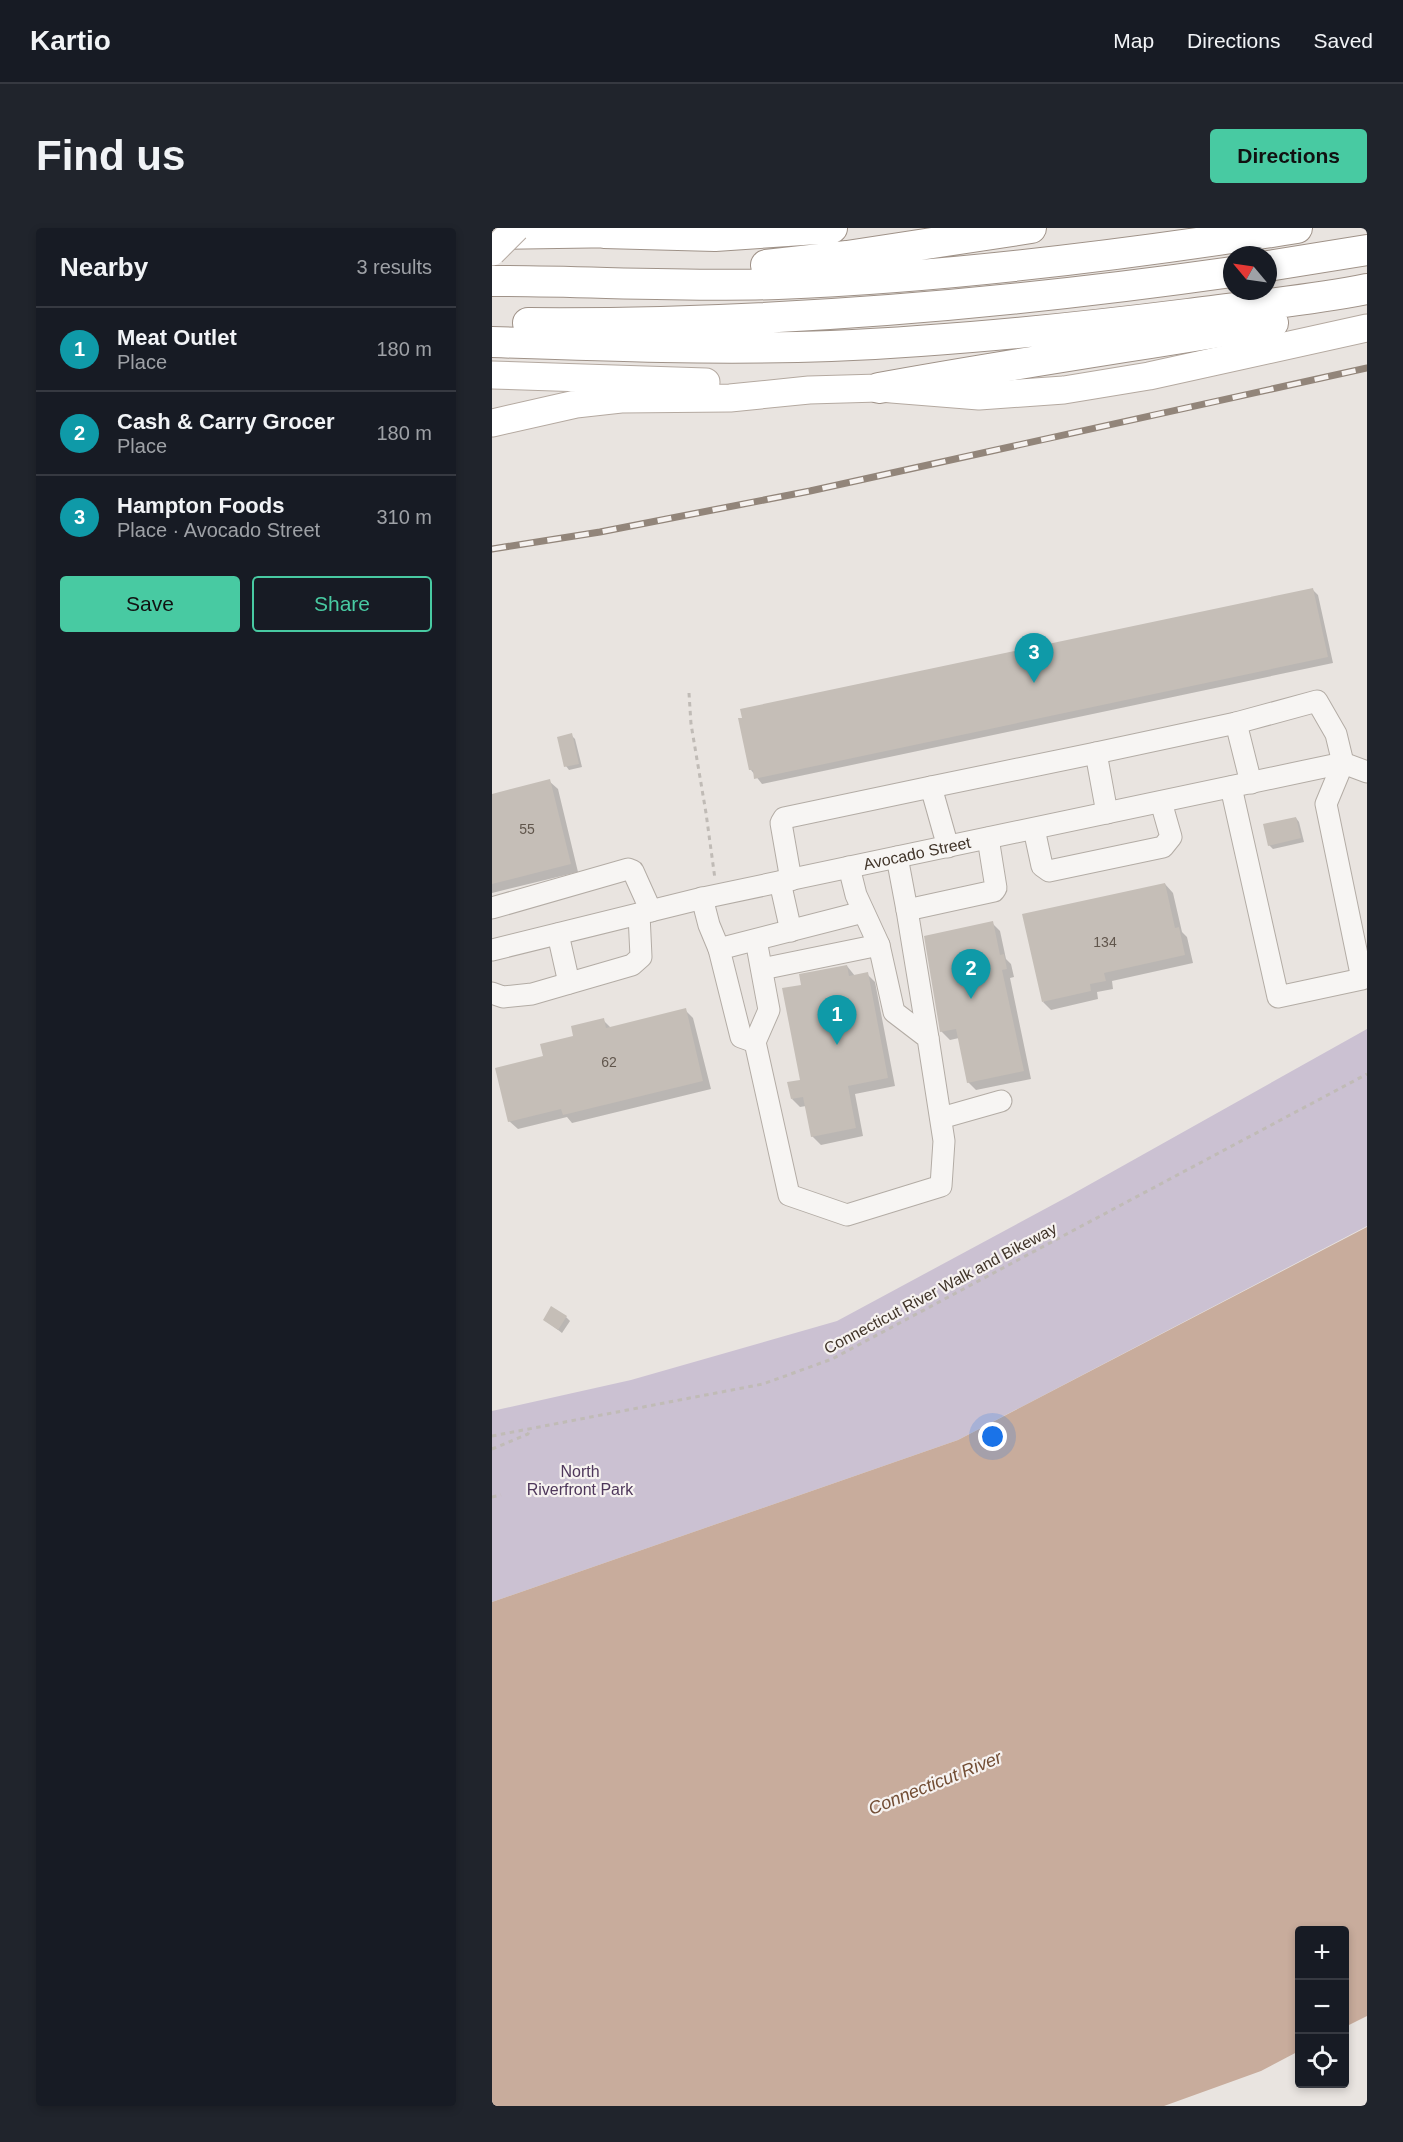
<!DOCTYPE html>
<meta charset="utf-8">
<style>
:root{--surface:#171b24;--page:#20242c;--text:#f1f3f6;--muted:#9ea1a6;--line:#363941;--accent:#48caa2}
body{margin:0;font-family:Helvetica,sans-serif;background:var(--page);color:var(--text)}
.controls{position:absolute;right:18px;bottom:18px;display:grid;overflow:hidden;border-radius:6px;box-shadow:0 3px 9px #0003}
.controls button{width:54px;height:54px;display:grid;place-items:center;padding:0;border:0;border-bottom:2px solid var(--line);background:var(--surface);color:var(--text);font:30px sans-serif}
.compass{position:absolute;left:731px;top:18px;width:54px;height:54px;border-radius:50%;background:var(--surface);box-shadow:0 3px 9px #0003;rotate:299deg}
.you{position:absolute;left:501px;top:1209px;width:21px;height:21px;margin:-15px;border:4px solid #fff;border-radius:50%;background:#1a73e8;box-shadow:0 0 0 9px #1a73e833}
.badge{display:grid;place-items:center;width:39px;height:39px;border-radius:50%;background:var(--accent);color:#fff;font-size:20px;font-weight:700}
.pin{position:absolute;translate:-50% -50px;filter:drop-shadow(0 2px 3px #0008)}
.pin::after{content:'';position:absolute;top:32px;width:21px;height:18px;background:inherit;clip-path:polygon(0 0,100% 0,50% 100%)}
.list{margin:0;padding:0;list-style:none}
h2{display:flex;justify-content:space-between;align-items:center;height:78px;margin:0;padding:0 24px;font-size:26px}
h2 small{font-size:20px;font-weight:400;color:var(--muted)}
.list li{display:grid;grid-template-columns:39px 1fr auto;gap:18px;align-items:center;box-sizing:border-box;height:84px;padding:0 24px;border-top:2px solid var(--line)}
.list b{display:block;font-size:22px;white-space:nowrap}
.list p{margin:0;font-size:20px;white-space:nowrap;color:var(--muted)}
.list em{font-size:20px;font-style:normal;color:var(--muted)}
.actions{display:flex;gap:12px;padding:18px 24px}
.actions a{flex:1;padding:14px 0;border:2px solid var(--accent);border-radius:6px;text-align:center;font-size:21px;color:var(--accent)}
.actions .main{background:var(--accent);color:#111}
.icon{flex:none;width:33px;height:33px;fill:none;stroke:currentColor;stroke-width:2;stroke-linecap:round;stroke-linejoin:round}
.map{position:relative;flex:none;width:875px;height:1878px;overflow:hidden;border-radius:6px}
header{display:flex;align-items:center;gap:36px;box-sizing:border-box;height:84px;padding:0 30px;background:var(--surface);border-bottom:2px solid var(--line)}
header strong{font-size:28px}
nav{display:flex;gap:33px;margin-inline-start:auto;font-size:21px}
.intro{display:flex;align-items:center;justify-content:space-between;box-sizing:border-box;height:144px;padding:0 36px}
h1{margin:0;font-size:42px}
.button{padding:15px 27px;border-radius:6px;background:var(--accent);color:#111;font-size:21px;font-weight:700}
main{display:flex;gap:36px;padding:0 36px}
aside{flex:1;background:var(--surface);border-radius:6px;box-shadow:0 3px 9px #0003}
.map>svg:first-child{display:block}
</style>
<header>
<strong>Kartio</strong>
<nav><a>Map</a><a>Directions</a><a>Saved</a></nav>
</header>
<div class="intro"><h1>Find us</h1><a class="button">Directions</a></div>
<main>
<aside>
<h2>Nearby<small>3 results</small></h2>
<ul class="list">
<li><span class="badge" style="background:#0f9aa8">1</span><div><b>Meat Outlet</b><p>Place</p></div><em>180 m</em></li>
<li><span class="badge" style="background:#0f9aa8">2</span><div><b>Cash &amp; Carry Grocer</b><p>Place</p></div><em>180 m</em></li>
<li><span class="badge" style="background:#0f9aa8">3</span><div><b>Hampton Foods</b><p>Place · Avocado Street</p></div><em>310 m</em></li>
</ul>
<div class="actions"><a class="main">Save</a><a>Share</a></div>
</aside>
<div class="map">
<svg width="875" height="1878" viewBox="0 0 875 1878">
<rect width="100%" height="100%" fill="#e9e4e0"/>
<path fill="#cbc1d2" d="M875,801V998L466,1212L0,1374V1183L139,1152L345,1093L577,968Z"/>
<path fill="#c8ac9c" d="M875,999V1788L853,1799L852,1702H808L807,1823L769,1843L672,1878H0V1374L466,1212Z"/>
<path fill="#0003" d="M820,361L826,367L841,435L270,556L259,542Z
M79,507L83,511L90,539L77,542L74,538Z
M57,553L66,561L86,644L0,665V568Z
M804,590L807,594L812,614L781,621L777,617Z
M673,656L681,665L690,704L695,709L701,735L620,753L621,761L605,764L606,771L559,782L551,774Z
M500,695L508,703L514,731L519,736L522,749L518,750L539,851L484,862L476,854L467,810L458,812L449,803Z
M355,738L363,748L375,746L383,754L403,858L363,866L371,908L329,917L320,908L314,878L308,879L300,871L310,853L311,758Z
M193,782L201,790L219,861L80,895L75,889L26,901L17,893L53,829L83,809L111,792L119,800Z
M74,1089L78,1093L70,1105L53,1092Z"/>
<path fill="#c5beb7" d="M821,360L836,429L262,551L261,542H257L246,490H250L248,481Z
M80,505L87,536L72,539L65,509Z
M58,551L79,636L0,656V566Z
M804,589L809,610L776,618L771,596Z
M673,655L683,700L687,699L693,727L612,745L614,753L598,756L599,763L550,774L530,686Z
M501,693L508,727L512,726L515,741L510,742L532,843L475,855L464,801L448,804L432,708Z
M355,737L357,748L376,744L396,850L356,858L364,900L319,909L311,869L299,871L295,854L308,852L290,760L309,757L307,746Z
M194,780L211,853L71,887L69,881L16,894L3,840L51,828L48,816L81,808L79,798L112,790L114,800Z
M59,1078L75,1088L66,1102L51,1092Z"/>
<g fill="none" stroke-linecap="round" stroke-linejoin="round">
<g stroke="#b3aca5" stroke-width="23">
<g id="minor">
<path d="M604,525L744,495"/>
<path d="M851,535L875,544"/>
<path d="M439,559L604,525L615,585"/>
<path d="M739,559L786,769L870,751L834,576L851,535L844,506L825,473L744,495L759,555"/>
<path d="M542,601L550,638L557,643L671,619L679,609L669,574"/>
<path d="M405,629L415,682L502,663L504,660L496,610"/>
<path d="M299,652L289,595L292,590L439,559L456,619"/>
<path d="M288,654L299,703"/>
<path d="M210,670L217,697L227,721"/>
<path d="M0,680L136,641L141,643L159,683"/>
<path d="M415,682L436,810"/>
<path d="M66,706L77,755"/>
<path d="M264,712L277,782L263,814L297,967L355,987L449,958L452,913L436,810L402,784L387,717L364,667L357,639"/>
<path id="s1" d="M0,722L211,670L851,535"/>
<path d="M270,741L387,717"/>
<path d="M0,765L11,769L40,766L140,737L149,729L147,686"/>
<path d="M263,814L249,809L227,721L371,684"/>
<path d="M449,890L509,873"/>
</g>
</g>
<g stroke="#b4a9a0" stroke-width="29">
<path id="major" d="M0,147L214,154
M0,195L84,176L129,171L238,170L317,162L387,160L487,168L572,162L657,148L875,100"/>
</g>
<g stroke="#9f9288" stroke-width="32">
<path id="highway" d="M112,5L223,8L340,0
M0,6L132,4
M274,37L355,28L539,0
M776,38L875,22
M0,53C95,53 191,59 286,56C460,49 634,27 805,0
M36,95C272,97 507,77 740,44
M0,114C113,118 227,122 339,118C459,113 577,101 696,86C755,78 816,73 875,61
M387,160C518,136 650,117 781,95"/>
</g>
<path stroke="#c0bbb6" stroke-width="3" stroke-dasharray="4.5 4.5" stroke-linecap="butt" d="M197,465L199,496L214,585L223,651
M0,1208L271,1156L340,1131L875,846
M0,1221L36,1206L38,1200
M0,1269L9,1267"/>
<use href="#minor" stroke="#f7f5f3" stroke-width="21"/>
<use href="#major" stroke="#fff" stroke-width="27"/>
<use href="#highway" stroke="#fff" stroke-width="30"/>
<g stroke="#92857a" stroke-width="7">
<path id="rail" d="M0,321L108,304L318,263L875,140"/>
</g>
<use href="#rail" stroke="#f6f2f0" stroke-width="4.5" stroke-dasharray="14" stroke-linecap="butt"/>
<g stroke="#b4a9a0" stroke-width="29" stroke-linecap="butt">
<path id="major-bridge" d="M0,24L24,0"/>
</g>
<use href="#major-bridge" stroke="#fff" stroke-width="27"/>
</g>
<g text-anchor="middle" stroke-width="4.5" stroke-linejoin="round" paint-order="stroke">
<g font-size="14" fill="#61564c">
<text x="35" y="606">55</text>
<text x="613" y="719">134</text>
<text x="117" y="839">62</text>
</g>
<g font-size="16" fill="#403429" stroke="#f6f2f0">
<text dy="6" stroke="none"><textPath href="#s1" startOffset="436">Avocado Street</textPath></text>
<text transform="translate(448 1060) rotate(-28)" y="6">Connecticut River Walk and Bikeway</text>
</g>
<g font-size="16" fill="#4e375b" stroke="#f6f2f0">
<text x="88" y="1249">North<tspan x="88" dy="18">Riverfront Park</tspan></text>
</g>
<g font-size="18" font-style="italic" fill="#724d34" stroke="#f6f2f0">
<text transform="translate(443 1555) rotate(-22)" y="6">Connecticut River</text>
</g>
</g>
</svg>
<div class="controls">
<button>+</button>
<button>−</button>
<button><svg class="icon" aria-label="locate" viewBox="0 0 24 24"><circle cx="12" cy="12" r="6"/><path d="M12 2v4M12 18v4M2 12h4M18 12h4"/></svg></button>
</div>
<svg class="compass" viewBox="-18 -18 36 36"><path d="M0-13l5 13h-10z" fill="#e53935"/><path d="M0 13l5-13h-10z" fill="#9ea1a6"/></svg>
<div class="you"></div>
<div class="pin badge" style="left:345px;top:817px;background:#0f9aa8">1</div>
<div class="pin badge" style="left:479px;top:771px;background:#0f9aa8">2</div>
<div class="pin badge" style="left:542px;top:455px;background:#0f9aa8">3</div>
</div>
</main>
